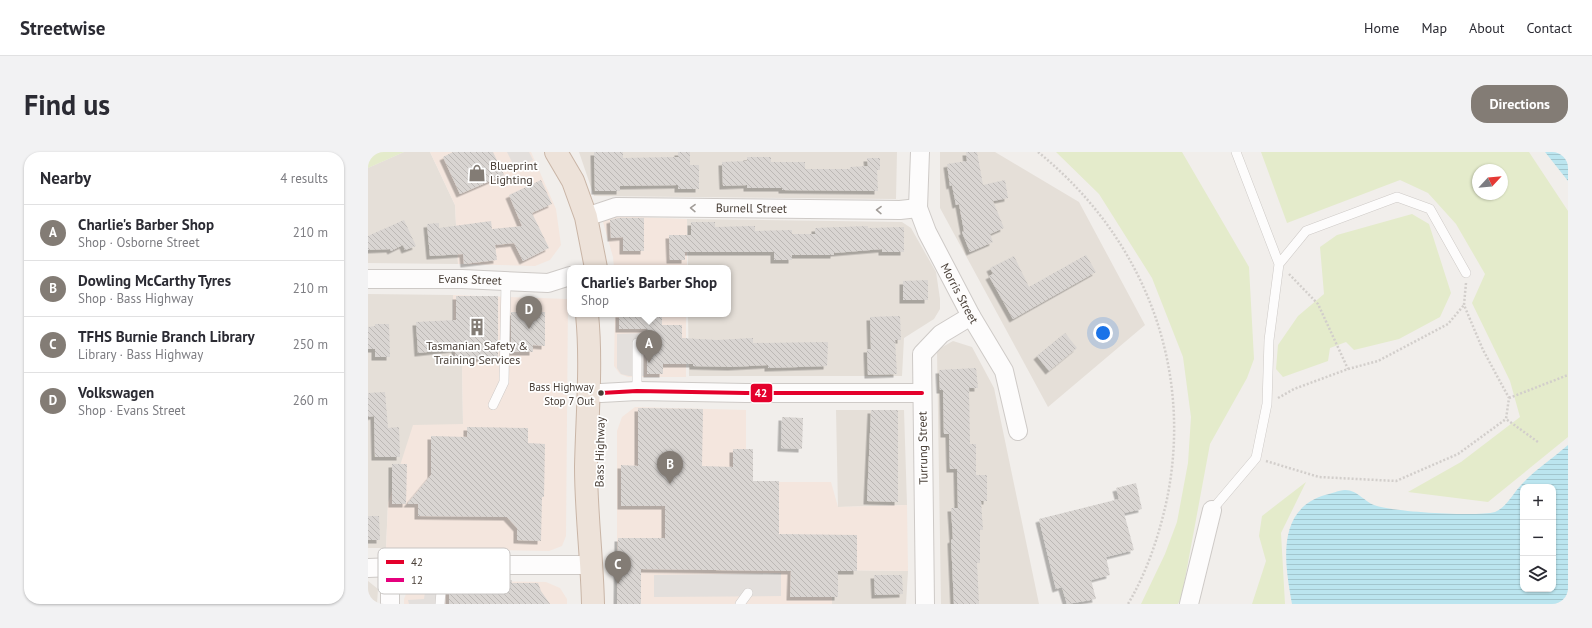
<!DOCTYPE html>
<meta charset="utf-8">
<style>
:root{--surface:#fff;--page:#f2f2f3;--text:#2b2b33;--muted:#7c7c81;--line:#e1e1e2;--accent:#837c75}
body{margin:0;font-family:"PT Sans",sans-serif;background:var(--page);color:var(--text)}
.controls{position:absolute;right:12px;bottom:12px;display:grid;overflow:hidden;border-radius:8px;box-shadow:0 1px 3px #0004}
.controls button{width:36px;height:36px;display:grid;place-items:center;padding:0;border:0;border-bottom:1px solid var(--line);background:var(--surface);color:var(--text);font:20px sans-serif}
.compass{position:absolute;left:1104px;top:12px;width:36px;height:36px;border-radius:50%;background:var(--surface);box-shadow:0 1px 3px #0004;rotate:64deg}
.you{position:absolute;left:735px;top:181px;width:14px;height:14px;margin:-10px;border:3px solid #fff;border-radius:50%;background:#1a73e8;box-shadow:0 0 0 6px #1a73e833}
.badge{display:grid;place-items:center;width:26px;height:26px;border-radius:50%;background:var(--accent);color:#fff;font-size:13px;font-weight:700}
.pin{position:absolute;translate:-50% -33px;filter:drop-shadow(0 1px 2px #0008)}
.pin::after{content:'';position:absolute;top:21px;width:14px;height:12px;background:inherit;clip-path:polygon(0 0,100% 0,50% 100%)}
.popup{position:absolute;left:199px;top:113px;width:164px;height:52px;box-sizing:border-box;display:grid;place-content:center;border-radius:8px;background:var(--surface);filter:drop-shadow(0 1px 3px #0005);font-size:13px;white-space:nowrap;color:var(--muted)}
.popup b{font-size:15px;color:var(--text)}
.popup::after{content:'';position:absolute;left:50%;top:100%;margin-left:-8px;border:8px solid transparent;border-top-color:var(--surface)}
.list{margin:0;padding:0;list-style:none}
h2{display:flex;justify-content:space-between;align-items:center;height:52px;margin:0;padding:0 16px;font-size:17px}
h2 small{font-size:13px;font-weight:400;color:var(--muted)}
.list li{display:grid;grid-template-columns:26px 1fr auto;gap:12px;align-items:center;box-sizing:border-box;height:56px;padding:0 16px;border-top:1px solid var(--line)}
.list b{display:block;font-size:15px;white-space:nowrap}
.list p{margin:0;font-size:13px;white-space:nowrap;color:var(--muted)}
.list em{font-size:13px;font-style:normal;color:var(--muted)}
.icon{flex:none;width:22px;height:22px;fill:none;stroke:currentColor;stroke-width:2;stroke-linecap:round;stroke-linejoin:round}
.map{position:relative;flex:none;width:1200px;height:452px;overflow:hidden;border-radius:16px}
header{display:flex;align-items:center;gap:24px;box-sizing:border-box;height:56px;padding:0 20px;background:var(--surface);border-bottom:1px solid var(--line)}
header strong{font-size:19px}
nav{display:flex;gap:22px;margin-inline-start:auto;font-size:14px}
.intro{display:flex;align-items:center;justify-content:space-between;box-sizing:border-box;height:96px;padding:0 24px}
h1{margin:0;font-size:28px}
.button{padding:10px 18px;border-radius:16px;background:var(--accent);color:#fff;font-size:14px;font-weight:700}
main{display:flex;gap:24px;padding:0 24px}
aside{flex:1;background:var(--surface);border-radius:16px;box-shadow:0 1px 3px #0004}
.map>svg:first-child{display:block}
</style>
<header>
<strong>Streetwise</strong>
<nav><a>Home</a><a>Map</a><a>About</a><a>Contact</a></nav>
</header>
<div class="intro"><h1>Find us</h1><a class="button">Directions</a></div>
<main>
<aside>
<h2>Nearby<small>4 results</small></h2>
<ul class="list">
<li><span class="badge">A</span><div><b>Charlie's Barber Shop</b><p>Shop · Osborne Street</p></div><em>210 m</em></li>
<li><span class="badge">B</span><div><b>Dowling McCarthy Tyres</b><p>Shop · Bass Highway</p></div><em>210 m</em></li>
<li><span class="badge">C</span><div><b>TFHS Burnie Branch Library</b><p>Library · Bass Highway</p></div><em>250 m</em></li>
<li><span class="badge">D</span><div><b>Volkswagen</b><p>Shop · Evans Street</p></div><em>260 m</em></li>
</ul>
</aside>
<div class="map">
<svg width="1200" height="452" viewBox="0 0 1200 452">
<defs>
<pattern id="water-rules" width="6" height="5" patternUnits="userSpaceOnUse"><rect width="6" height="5" fill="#bbe5ef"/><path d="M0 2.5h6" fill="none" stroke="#a2c6ce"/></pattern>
<pattern id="building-back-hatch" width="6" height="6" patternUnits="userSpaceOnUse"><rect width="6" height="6" fill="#d9d5d2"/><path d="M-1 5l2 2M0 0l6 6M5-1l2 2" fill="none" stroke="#bcb8b5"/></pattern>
<filter id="shadow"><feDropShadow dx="-3.5" dy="3.5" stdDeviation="0" flood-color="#0004"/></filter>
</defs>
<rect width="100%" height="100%" fill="#f1eeeb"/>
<path fill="#e5dfd8" d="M36,0H62L87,53L90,112L0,111V16Z
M211,0H529L528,47L226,44Z
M572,0H627L711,50L777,173L680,255L572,56Z
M319,67L534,70L543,76L568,120L572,147V157L566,167L536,186L534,224H321L320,162H360V116H320Z
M0,142L85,143L86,208L94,210L95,272L20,351L18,396H0Z
M585,189L604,195L626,236L671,452H573L569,198Z
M468,258H536L539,353L470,355Z
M464,418L540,419L538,452H464Z
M0,429L10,437L9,452H0Z"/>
<path fill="#f4e6de" d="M62,0H163L188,57L193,93L182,108L167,114L90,112L87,53Z
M242,64L319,67V116H246L245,105L235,70Z
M85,143L200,147L198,384L194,394L181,399L18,396L20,351L45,273L95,272L94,210L86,208Z
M247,162H318V225H260L252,222L246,214Z
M267,255L378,258V330H463L470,355L539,353L540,419L464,418V452H249V279L254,265Z
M54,428L178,430L192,436L199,447V452H36V447L42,432Z"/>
<path fill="#e4ebcb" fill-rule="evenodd" d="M0,0H36L0,16Z
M688,0H814L881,115L886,207L879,226L842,292L814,443L810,452H773L797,402L809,370L820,311L823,265L815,205L784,126L731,42Z
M893,0H1161L1200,59V285L1120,350L1040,340L1093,310L1152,265L1142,229L1104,151L1117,122L1088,72L1060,41L1032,28L919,71ZM1110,18H1134V42H1110Z
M1044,62L1061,72L1083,141L1072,165L1031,187L986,198L978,190L962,196L960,209L915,225L908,217L910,193L930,164L956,142L952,95L969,83Z
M938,330L913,381L917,452H884L898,409L891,384L894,364Z"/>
<path fill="#e3dfdc" d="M139,0H161L165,8L147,16Z
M275,181L276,224H261L253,222L249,216V182Z
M413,421V444L286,445V423Z
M58,433H76L77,452H41L40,448L56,447Z"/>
<path fill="url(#water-rules)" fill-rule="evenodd" d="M1177,0H1200V29Z
M1200,293V452H924C917,413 907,358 957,343C963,342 971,338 977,338C990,338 997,351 1009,354C1028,360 1109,365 1127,360C1139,355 1145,341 1154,332C1167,318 1185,306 1200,293ZM1155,335H1185V437H1155Z"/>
<path fill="url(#building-back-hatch)" filter="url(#shadow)" d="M85,0H125L136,23L92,42L75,5Z
M226,0H255V6L310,5V0H322V13H331V37H310V33L252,34V39H227Z
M598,0H609L615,33L637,28L640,46L625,49L636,76L622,82L625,90L602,100L594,80L596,79L591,52L588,53L584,33L582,34L579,12L599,9Z
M379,5H403V10H437V17H482V15L500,14L499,6H512V18H509L510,39L414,38V36H379V33L355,34L354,10L379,9Z
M173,28L184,52L164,61L181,96L155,109L146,91L127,93L129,108L96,112L95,102L62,104L59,72L71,71V76L123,69L124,77L154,74L141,43Z
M250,66H276V99H255V85L243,86L242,68Z
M36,68L48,94L37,98L35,93L23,99L22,97L0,98V84Z
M323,70H347V75L387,74V79L424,78V82H447V76L500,74V76L536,75V100H514V97L466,101V103H424V108H406V100H317V108H302L301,83H323Z
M718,103L728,120L645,167L621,124L625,122L622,116L646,104L661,135Z
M560,128V148H535V129Z
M88,144H130V207L87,206V197L50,201L48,170L88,168Z
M143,160H177V194L165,193V200H143Z
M251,162H294V173H314V186L349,188L385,186V191L460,190L459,214L400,216V213L363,215L325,214V212H295V222H279V177H251Z
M532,164L533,188H527L529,222L500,223L499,197H503L502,165Z
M7,172H21L22,205H7V197H0V175L7,174Z
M697,181L709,196L681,219L669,204Z
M608,216L610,236H601L602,292H608V323H619V349H613L615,378H612V411H609L611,452H586L583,388L585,387L583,356H590L589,317H582L581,282H576L575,238H572L571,218Z
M17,240L20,276L31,275L32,305H7L6,264L0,265V241Z
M270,256L335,257L334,314L365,315V297H385V329H411V382L489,383V419H470V445H422L423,419L273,417V452H249L250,386H297V354H253V313L270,314Z
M503,258H530V350L499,349Z
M414,265L435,266L434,297L413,296Z
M99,275L160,276V291L177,292L176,345H174L173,389L149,388V376L139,365L50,364V352H39L63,323V284L99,285Z
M24,312H39L38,352H24Z
M768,331L774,357L756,361L766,398L738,405L742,423L723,428L728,447L699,452L694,435L688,437L671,367L751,347L748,336Z
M0,364H11L12,388H0Z
M506,423H534L535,442L507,443Z
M81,428H144V431H170L173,439L182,452H81Z"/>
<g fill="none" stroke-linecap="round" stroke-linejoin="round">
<g stroke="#cecac7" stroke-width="10">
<path id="lane" d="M911,112L938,79L1029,45L1062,57L1098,121
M269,239V191
M125,253L136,230L138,130
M844,358L888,306L899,252L901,188L911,112L868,0
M72,452L75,413
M372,452L380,441"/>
</g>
<g stroke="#cecac7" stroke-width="20">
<g id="street">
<path id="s1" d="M552,0L550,56L559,80L603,164L636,219L650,279"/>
<path id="s2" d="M218,65L248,55L532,58L550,56"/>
<path id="s3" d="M0,127H94L180,131L202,124"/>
<path d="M233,241L269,239L378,241H554"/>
<path d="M22,415V452"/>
<path d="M0,416L75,413H224"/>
<path d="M557,452L554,202L573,182L603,164"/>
<path d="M821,452L844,358"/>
</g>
</g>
<g stroke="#c9b5a6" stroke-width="24">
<path id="highway" d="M188,0L205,29L218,65L228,116
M219,162C224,212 219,264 218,315C218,360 224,406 225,452"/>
</g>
<path stroke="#d2cecb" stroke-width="2.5" stroke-dasharray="2 2" stroke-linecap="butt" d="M670,0C775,85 826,214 799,347C791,384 779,420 760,452
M921,122L950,152L980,217
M1098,131L1096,153L1115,198L1141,246L1138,267L1170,290
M910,246L926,237L980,217L1010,209L1080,172L1096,153
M1141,246L1200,223
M898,309L951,325L1028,329L1090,302L1138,267"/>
<use href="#lane" stroke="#fdfcfc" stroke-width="9"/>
<use href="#street" stroke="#fdfcfc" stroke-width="18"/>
<use href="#highway" stroke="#ede2d9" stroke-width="22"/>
<g stroke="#fff" stroke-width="7">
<path id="bus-1" d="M233,241L269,239L378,241H554"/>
</g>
<use href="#bus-1" stroke="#e4002b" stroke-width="4"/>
</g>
<defs><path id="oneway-chevron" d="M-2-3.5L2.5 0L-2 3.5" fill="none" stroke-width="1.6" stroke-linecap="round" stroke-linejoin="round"/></defs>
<g stroke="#a29d99">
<use href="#oneway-chevron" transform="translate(325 56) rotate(-179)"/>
<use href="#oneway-chevron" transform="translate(511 58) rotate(-179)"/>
</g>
<defs>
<g id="shop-bare" transform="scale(1.38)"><path d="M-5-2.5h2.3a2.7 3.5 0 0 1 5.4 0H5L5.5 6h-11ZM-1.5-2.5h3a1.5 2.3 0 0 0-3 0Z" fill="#837c75" stroke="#fff" stroke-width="2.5" paint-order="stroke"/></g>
<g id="building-bare" transform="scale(1.38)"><path d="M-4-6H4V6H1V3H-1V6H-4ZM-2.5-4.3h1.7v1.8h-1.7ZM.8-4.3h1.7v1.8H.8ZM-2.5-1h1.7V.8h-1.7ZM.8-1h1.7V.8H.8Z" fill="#837c75" stroke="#fff" stroke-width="2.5" paint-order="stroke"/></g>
</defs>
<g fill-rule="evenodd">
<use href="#shop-bare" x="109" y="21"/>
<use href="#building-bare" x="109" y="175"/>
</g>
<circle fill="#483e36" stroke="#fff" stroke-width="1.5" cx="233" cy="241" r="3.5"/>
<g text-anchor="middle" stroke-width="3.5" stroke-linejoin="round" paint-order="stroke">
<g font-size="11" fill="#483e36" stroke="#fff" text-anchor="end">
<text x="226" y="239">Bass Highway<tspan x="226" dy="14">Stop 7 Out</tspan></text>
</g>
<g font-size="12" fill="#483e36" stroke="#fff" text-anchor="start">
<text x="122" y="18">Blueprint<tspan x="122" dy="14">Lighting</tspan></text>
<text x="109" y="198" text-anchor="middle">Tasmanian Safety &amp;<tspan x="109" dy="14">Training Services</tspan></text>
</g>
<g font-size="12" fill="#483e36" stroke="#fff">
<text dy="4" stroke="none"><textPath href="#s2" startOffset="167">Burnell Street</textPath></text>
<text dy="4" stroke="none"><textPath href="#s3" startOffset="102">Evans Street</textPath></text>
<text dy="4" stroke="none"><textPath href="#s1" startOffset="151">Morris Street</textPath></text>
<text transform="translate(555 296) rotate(-91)" y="4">Turrung Street</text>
<text transform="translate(232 300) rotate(-89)" y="4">Bass Highway</text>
</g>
</g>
<rect x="10" y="396" width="132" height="46" rx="6" fill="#fff" stroke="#c8c5c3" stroke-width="1"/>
<rect x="18" y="408" width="18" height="4" fill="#e4002b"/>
<rect x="18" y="426" width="18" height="4" fill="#e5007d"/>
<g font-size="11" fill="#483e36">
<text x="43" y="414">42</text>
<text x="43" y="432">12</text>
</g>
<rect stroke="#fff" stroke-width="1.5" x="382" y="231" width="23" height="20" rx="4" fill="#e4002b"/>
<g font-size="11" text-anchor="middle" font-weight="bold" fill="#fff">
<text x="393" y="245">42</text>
</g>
</svg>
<div class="controls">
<button>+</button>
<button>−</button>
<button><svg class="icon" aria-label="layers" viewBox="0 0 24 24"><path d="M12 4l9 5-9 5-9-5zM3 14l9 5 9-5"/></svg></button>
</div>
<svg class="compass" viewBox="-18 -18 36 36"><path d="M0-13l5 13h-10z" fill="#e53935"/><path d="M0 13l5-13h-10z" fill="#7c7c81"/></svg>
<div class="you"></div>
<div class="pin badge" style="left:281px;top:211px">A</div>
<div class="popup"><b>Charlie's Barber Shop</b>Shop</div>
<div class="pin badge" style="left:302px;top:332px">B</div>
<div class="pin badge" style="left:250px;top:432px">C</div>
<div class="pin badge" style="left:161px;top:177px">D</div>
</div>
</main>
